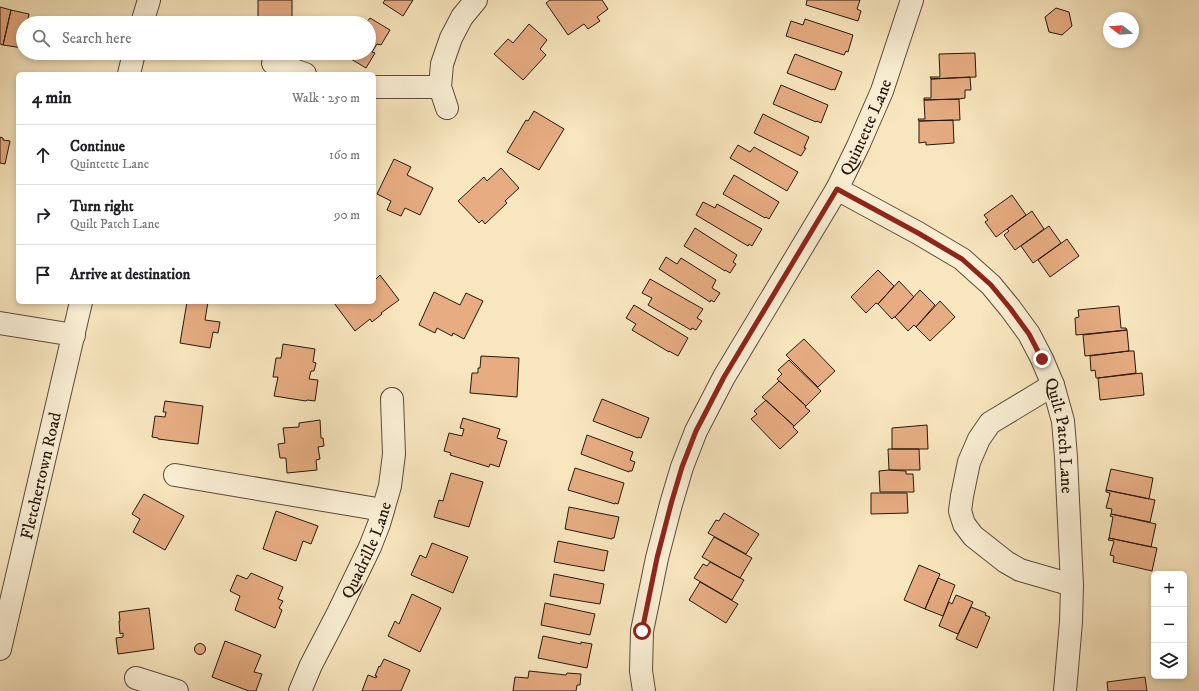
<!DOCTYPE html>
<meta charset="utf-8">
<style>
:root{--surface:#fff;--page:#f6f6f6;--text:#202124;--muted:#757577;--line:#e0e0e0}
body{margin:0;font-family:"IM FELL DW Pica",serif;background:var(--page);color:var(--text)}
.controls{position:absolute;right:12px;bottom:12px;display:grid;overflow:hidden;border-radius:6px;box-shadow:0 2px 6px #0003}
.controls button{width:36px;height:36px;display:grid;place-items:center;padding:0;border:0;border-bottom:1px solid var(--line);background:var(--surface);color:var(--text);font:20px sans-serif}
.compass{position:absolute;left:1103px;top:12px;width:36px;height:36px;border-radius:50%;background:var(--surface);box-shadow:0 2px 6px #0003;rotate:287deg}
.stop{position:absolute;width:12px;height:12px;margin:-9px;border:3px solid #8f2418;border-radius:50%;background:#fff}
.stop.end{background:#8f2418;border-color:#fff;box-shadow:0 1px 4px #0008}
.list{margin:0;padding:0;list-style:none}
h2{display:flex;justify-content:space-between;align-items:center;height:52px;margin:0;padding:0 16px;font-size:17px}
h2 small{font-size:13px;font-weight:400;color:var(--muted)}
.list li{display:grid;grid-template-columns:26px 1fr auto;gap:12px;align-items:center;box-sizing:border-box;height:60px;padding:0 16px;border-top:1px solid var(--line)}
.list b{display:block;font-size:15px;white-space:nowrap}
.list p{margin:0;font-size:13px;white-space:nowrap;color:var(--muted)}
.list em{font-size:13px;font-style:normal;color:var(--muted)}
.icon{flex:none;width:22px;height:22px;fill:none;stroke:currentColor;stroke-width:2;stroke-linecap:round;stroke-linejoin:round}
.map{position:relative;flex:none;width:1199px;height:691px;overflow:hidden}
.search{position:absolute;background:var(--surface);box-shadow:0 2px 6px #0003;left:16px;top:16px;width:360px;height:44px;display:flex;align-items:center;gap:10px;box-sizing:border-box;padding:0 14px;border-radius:22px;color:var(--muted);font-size:15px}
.panel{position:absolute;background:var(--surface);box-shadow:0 2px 6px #0003;left:16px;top:72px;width:360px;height:232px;border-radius:6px}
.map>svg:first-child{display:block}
</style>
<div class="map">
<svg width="1199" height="691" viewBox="0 0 1199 691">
<rect width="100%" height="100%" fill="#f8e6be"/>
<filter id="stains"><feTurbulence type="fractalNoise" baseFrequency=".005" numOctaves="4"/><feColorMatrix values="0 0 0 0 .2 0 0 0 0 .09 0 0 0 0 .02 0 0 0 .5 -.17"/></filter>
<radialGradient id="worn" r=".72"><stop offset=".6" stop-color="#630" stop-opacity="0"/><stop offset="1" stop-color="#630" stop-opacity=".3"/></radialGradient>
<path fill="#e7ac82" stroke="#25180c" d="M258,0H292V23H258Z
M385,0H413L403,16L383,3Z
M550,0H602L608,9L597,17L600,21L588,29L584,24L568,35L546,3Z
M807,0H860L857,9L861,11L858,21L806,5Z
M0,7L11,10L3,45L0,44Z
M1056,8L1069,12L1072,26L1062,35L1049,32L1045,17Z
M11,10L29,14L27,23H23V48L3,45Z
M370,18L390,30L381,45L377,44L372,52L375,53L366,68L341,53H369V23H366Z
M805,19L853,35L848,52L846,51L844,55L786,36L791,21L803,25Z
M529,24L547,40L540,49L546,55L523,80L494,54L508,39L513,43Z
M975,53L976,77L931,79L930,77H940L939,54Z
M795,54L842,72L835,90L833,89L832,90L787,73Z
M970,77L971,90H965V98L959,99L924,100V98H931V79Z
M781,85L828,105L821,123L817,121L816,122L773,104Z
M959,99L960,120L919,121L918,119H925L924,100Z
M534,111L564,129L539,170L507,152L526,120L528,121Z
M763,114L809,137L804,148H806L801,156L754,133Z
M953,120L954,143L926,145V142L919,143V121Z
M0,137L3,138V140L10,141L5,164L0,163Z
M738,145L750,152L754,147L798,172L787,191L730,158Z
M394,159L411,167L407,175L433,188L420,215L405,208L401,216L387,210L391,201L377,194Z
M501,168L519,188L505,201L507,203L485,224L482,220L479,223L458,201L484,177L487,181Z
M734,175L779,202L769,219L766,217L765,218L723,194Z
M1012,195L1026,215L996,237L985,222L988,220L984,215Z
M703,202L715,208L717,204L762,229L752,246L749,244L748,246L696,215Z
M1032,211L1044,229L1015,250L1004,235L1009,231L1007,229Z
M1049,226L1061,243L1033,263L1021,246Z
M695,228L737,255L733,262L736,264L730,273L725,270V271L684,246Z
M1067,239L1079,256L1050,277L1038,260Z
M666,257L677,264L681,258L716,280L712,288L720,293L714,302L711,300L710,302L659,269Z
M878,270L894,286L878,304L876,303L866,313L851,297Z
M380,275L399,300L381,313L382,314L372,322L370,319L355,331L334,303L336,302H374V278L375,277L376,279Z
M650,279L703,309L697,318L702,321L696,330L692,328L691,330L648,305L652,298L642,293Z
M899,281L914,297L895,317H894L892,319L878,304Z
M920,290L935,305L916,327L914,325L908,331L895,317Z
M434,292L460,305L466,293L483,301L464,339L453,333L452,336L437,328L435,333L419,325Z
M940,301L955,317L930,341L916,327Z
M187,302H208L205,320L220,322L218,333L213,332L210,348L180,343Z
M634,305L688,338L678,356L669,351V352L632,330L636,324L626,318Z
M1119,306L1121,328H1126L1127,330L1076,335L1075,318L1079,317L1078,310Z
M1127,330L1129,351L1085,356L1083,335Z
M804,339L835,371L818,387L786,355Z
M283,344L315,349L313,362L316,363L314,371H311L309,379L318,380L315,401L307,400L306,401L274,396L278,377H273L276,358H281Z
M1129,351H1134L1136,373L1098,378H1096L1095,370L1091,371L1090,356Z
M481,356L519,358L517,397L470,393L472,373H478V368H480Z
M789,360L821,391L806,406L777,379L782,374L778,370Z
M1142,373L1144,395L1100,400L1098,378Z
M779,381L806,406L805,407L810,411L794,426L762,397Z
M602,399L649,418L641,438L638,437V438L593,421Z
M766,400L794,426L793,427L798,432L780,449L751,419L757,414L754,411Z
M165,401L203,406L198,444L158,439V438L152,437L155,416L165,417L166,412H163Z
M463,418L500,429L497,438L507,441L499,467L490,464L489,467L450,455L451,453L444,451L449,433L462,436L464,429L460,428Z
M320,420L321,438H323L324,446L318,447L320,459L316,460L317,470L287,473L286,458H280L278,444L285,443L283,428L299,427V423Z
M927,425L928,449H892V428Z
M587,435L633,452L630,460L635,462L632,471H629V472L581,454Z
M888,449H919L920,470H889Z
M575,468L624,483L618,504L615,503V504L568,490Z
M1111,469L1153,478L1149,499L1106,490Z
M889,470L906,471V474H913L914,492H880L879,471Z
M451,473L483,482L469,527L434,517L439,500L443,501Z
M1106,490L1155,500L1150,522L1111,514L1112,509L1106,508L1110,493L1106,492Z
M871,493H907L908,513L871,514Z
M144,494L184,516L165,550L133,532L140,519L132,514Z
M569,507L619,517L614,538H612V539L565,529Z
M276,511L318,526L311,544L303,541L296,561L263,549Z
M724,513L759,534L746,554L708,533L716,520L719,521Z
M1111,514L1156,524L1151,547L1109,538L1113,517L1110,516Z
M714,537L752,558L740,578L702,557Z
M1109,538L1157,548L1152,571L1113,562L1114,556L1110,555L1114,541L1108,540Z
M558,541L608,551L604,571L554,562Z
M432,543L468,557L453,593L411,575L420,555L426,558Z
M710,562L744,580L732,600L694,578L703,564L707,566Z
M919,565L940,574L925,609L904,600Z
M251,573L283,587L278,599L283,601L279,608L282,610L275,628L235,610L240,596L230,591L237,575L247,579Z
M554,574L604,584L600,604L550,596Z
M938,578L955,585L943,616L925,609Z
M700,582L738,604L726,623L689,600Z
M412,594L441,608L420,652L388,636L395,621L399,624Z
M956,595L973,602L958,634L939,626L949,602L952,604Z
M545,603L595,614L590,635L541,625Z
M971,607L986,613L985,615L990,617L977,648L956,639Z
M149,608L154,649L118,654L116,638L123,637V633L120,634L119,621H120L119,612Z
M543,636L581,644V642L592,644L587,668L538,658Z
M225,641L261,655L254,672L262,674L256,691H249L212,677Z
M194.5 649a5.5 5.5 0 1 1 11 0a5.5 5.5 0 1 1-11 0Z
M384,659L410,670L401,691H362L368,675L376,678L377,676H375L379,666L380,667Z
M529,671L566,675L567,673L581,674L580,685H577L576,691H513L515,677L528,678Z
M1145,677L1147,691H1108L1107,682Z"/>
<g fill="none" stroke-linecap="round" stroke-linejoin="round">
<g stroke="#5a4c38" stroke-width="24">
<g id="minor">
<path d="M142,23L149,0"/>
<path d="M273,63L305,74"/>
<path d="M129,74L134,53"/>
<path d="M374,87H440"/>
<path d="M447,108L440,87L442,64L451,38L462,17L476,0"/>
<path id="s1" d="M837,189L918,233L962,259L991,285L1010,308L1029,334L1042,359L1053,385L1063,421L1066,457L1072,585L1071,622L1065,691"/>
<path d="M0,323L74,335"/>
<path d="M1053,385L990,423L979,439L969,462L962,496L960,511L964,524L973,536L1006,562L1020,570L1072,585"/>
<path d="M175,475L383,510"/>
<path id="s2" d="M0,649L81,302"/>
<path d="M136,678L177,691"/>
<path id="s3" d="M300,691L311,665L338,613L370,547L379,524L390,486L394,454L392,399"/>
<path id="s4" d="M644,691L641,671L642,631L657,558L671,504L682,467L696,431L724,377L837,189L858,146L882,91L912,0"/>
</g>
</g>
<use href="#minor" stroke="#faefd5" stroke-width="22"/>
</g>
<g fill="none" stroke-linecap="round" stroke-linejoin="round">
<path stroke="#8f2418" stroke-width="5" d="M642,631L657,558L671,504L682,467L696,431L724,377L837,189L918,233L962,259L991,285L1010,308L1029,334L1042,359"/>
</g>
<g text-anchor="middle" stroke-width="4" stroke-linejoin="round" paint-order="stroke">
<g font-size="17" fill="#25180c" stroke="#faefd5">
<text dy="6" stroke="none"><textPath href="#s4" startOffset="616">Quintette Lane</textPath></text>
<text dy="6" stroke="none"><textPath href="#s1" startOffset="352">Quilt Patch Lane</textPath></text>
<text dy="6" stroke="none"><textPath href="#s2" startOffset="178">Fletchertown Road</textPath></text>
<text dy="6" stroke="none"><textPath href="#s3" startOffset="156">Quadrille Lane</textPath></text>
</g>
</g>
<rect width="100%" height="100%" filter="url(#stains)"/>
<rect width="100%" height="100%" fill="url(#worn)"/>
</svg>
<div class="controls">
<button>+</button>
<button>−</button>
<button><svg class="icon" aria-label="layers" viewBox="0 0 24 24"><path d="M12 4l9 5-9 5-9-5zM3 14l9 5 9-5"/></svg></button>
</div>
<svg class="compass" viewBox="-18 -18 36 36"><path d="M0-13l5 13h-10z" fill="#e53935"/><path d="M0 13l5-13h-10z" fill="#757577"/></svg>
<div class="stop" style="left:642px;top:631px"></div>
<div class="stop end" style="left:1042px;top:359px"></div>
<div class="search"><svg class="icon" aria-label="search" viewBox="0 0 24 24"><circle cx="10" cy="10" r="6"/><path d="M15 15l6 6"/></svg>Search here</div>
<section class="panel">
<h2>4 min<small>Walk · 250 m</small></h2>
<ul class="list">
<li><svg class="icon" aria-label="ahead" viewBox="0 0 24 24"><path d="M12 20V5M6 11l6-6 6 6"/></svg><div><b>Continue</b><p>Quintette Lane</p></div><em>160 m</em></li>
<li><svg class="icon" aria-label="right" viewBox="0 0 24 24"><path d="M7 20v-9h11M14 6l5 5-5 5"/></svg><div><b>Turn right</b><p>Quilt Patch Lane</p></div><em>90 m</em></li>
<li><svg class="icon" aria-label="arrive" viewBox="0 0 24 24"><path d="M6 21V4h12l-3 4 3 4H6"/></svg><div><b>Arrive at destination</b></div></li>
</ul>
</section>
</div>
